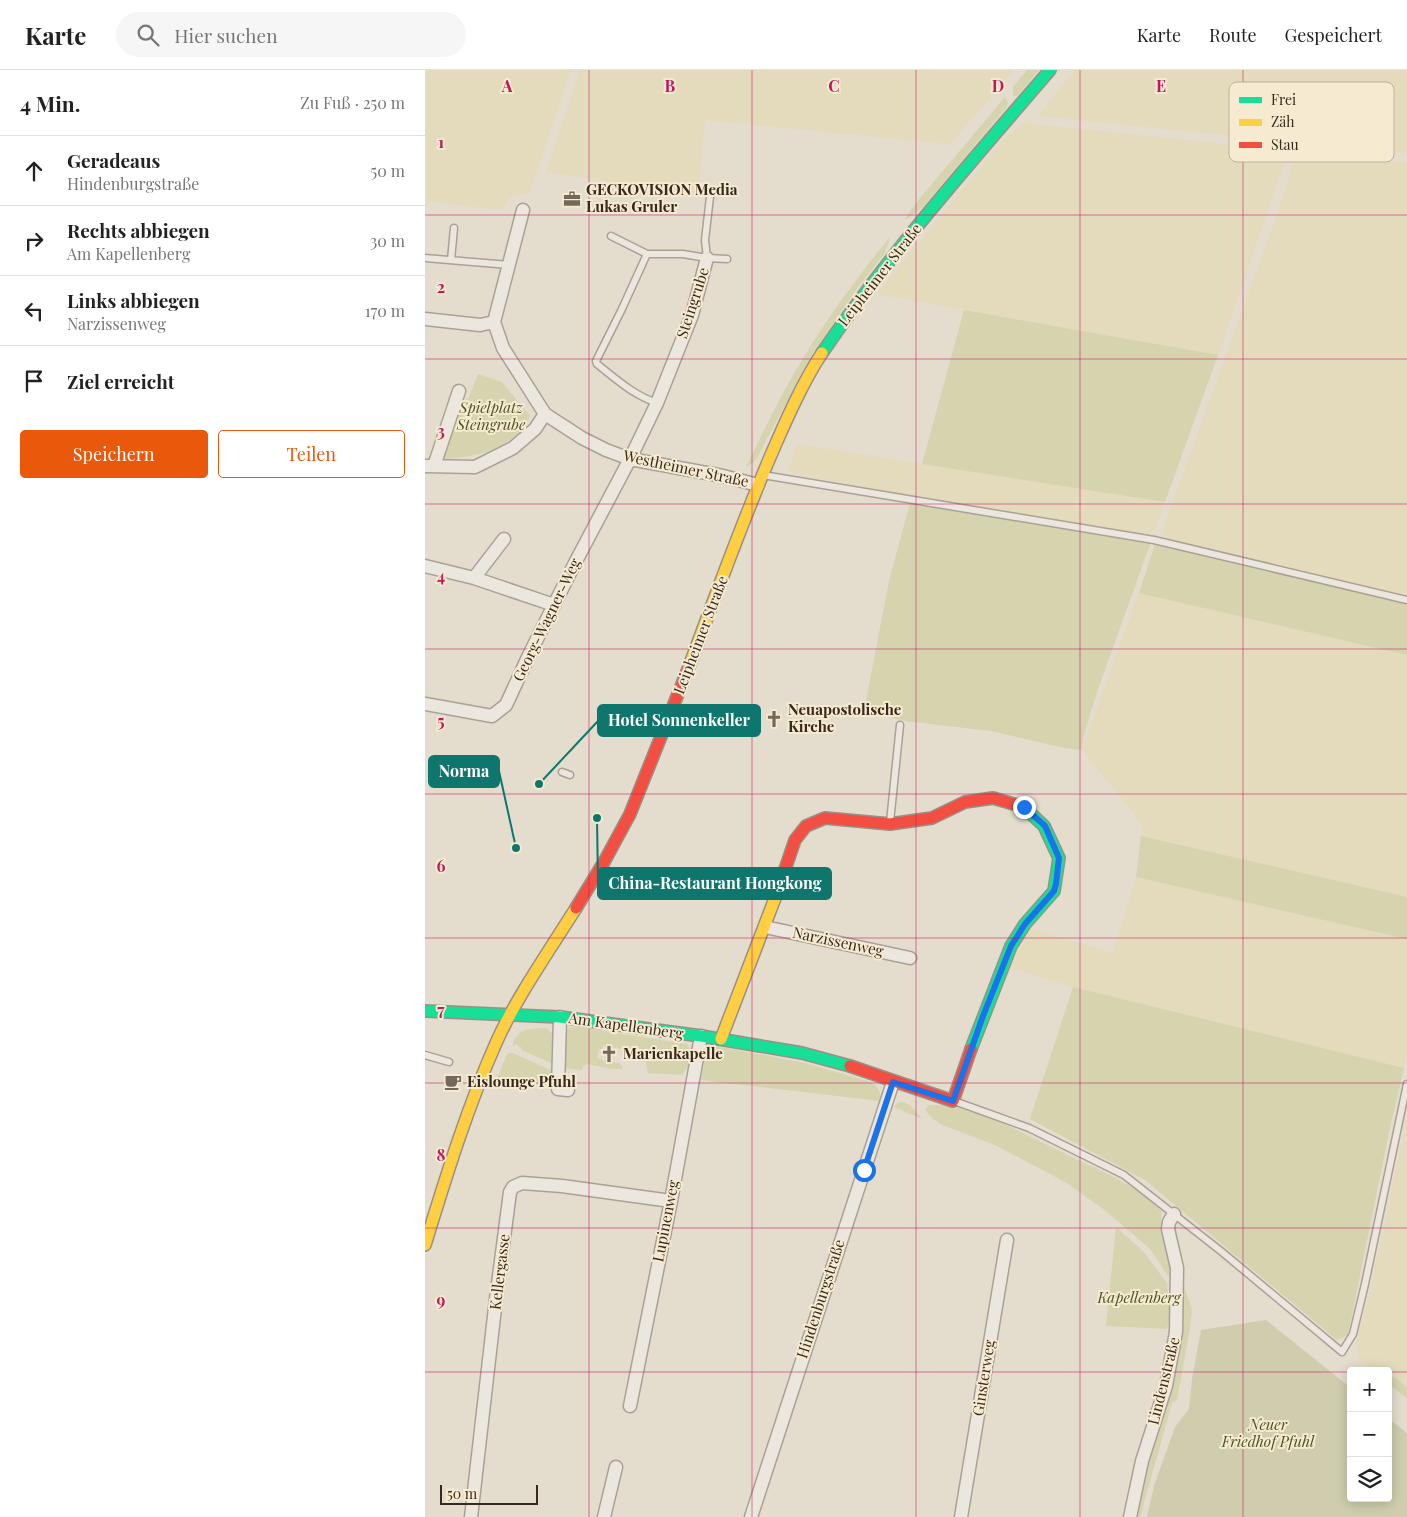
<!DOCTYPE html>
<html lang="de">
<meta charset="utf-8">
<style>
:root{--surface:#fff;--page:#f6f6f6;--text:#222;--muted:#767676;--line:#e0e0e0;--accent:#ea580c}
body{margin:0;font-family:"Playfair Display",serif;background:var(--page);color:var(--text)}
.controls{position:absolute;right:15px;bottom:15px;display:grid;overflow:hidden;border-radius:5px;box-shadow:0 2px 12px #0003}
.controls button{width:45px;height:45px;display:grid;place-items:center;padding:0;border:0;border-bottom:1px solid var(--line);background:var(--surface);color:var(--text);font:25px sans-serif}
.scale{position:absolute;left:15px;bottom:12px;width:98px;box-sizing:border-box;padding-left:5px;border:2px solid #38291d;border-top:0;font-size:14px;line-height:18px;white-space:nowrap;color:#38291d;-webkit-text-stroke:4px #f6ead1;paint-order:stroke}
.stop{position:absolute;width:15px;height:15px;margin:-11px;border:4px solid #1a73e8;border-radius:50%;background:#fff}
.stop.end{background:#1a73e8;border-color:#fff;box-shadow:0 1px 5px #0008}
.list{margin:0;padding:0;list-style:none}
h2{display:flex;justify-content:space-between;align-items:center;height:65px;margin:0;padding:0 20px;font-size:21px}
h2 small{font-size:16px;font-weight:400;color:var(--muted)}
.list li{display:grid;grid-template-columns:32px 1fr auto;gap:15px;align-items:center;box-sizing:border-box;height:70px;padding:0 20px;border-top:1px solid var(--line)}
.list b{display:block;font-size:19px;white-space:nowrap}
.list p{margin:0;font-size:16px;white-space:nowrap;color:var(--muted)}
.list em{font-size:16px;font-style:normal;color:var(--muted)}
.actions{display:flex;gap:10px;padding:15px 20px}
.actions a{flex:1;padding:11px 0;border:1px solid var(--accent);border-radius:5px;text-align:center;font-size:18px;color:var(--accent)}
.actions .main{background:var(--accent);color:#fff}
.icon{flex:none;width:28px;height:28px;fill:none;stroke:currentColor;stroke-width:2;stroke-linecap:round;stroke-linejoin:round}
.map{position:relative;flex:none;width:982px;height:1447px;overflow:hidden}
header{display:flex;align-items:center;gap:30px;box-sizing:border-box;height:70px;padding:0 25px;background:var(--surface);border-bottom:1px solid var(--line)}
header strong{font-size:24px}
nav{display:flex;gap:28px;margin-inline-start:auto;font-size:18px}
.search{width:350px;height:45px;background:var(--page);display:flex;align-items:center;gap:12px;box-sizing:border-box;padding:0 18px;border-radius:28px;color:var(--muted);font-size:19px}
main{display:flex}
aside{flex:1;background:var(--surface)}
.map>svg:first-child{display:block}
</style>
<header>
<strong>Karte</strong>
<div class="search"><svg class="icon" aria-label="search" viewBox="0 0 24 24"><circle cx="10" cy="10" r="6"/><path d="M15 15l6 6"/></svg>Hier suchen</div>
<nav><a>Karte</a><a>Route</a><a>Gespeichert</a></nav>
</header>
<main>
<aside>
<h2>4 Min.<small>Zu Fuß · 250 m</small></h2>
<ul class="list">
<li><svg class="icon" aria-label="ahead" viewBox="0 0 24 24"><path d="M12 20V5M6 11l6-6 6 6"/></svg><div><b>Geradeaus</b><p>Hindenburgstraße</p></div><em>50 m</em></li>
<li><svg class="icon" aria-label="right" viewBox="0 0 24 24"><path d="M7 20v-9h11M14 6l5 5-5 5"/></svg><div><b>Rechts abbiegen</b><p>Am Kapellenberg</p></div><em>30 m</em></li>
<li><svg class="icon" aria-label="left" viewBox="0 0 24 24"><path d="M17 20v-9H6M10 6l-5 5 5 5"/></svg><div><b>Links abbiegen</b><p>Narzissenweg</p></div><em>170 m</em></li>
<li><svg class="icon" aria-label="arrive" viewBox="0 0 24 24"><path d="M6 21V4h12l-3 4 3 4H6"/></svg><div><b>Ziel erreicht</b></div></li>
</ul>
<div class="actions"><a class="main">Speichern</a><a>Teilen</a></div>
</aside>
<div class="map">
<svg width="982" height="1447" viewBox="0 0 982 1447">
<rect width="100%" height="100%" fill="#e4dccc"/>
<path fill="#e4dabc" d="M0,0H146L104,124H92L83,129L77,140L0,131Z
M155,0H589L525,74L280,50L273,124L121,102Z
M650,0H982V83L613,46Z
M598,53L856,80L859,82L861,88L793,285L452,224L582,65Z
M872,82L982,93V526L747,472L742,468L738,462L739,456L853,142Z
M373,374L497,394L740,432L730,459L723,466L487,427L362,402Z
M714,523L982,585V827L716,766L718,755L657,680Z
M711,807L982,869V984L979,998L648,917L584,897L605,859L688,883Z
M982,1047V1317L969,1307H963V1301H949L936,1290L933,1284L931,1272L944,1226Z"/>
<path fill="#d5d4ae" d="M602,0H614L592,26H589L588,24V17Z
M580,27L583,33L581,38L498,137L482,149H480L491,133Z
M465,167L460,183L433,217L386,286L334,384L328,393L321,397C340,358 359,318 382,282C407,241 435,204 465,167Z
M539,240L793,285L740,432L497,394Z
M53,304L77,312L105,346C87,380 53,387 18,389L37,332L43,329Z
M485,433L726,472L673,619L659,664L657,680L639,678L566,661L479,651L439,641L464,511Z
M730,474L982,533V585L714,523Z
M716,766L982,827V869L711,807Z
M648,917L979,998L964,1062L923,1265L912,1270L720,1110L605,1049Z
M153,957L261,974C270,982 267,988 265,999L262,998L257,1005L223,1003L221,993L219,988H214V978L195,979L191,977V978H185V976L184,978L178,975V978L173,980L174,981L172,988L178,990L177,992L179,991H183L184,993V991L190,992L191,994L192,992H194L195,995H197V999H186L163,994L158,996L157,1000L139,998L140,962L144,958Z
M119,958L123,959L126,962L130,961L129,994L96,980L97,978L91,974L89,976L88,973C94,958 104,959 119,958Z
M291,976L380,993L446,1012C453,1017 457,1022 455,1031L276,1010L281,983L286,977Z
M84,983H88L128,1001V1017L71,1011L81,986Z
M477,1032L485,1035L497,1049L469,1037L473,1033Z
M504,1035C512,1035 522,1035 530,1037C570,1046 607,1068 643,1085C675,1101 713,1115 737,1142L736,1149L747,1208L743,1206L725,1179L681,1141L640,1112L570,1075L517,1055L508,1049L500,1040Z
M691,1157L718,1181L742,1213L745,1245L742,1259L681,1256Z
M756,1219L760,1220L767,1239L765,1258L752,1330L747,1333L715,1447H708L715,1413L742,1328L747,1323L750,1308L747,1304Z
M965,1306L969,1307L982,1317V1329L963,1313Z"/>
<path fill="#cfcdae" d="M841,1250L926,1318V1428H963V1348L982,1363V1447H722L729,1416L750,1357L764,1339L767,1309L776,1260Z"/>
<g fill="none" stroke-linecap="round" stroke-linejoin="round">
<g stroke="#a9a196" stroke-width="9">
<path id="lane" d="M186,166L222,184
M0,188L84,195
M282,188L280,170L285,127
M26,190L29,158
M232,333C208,325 191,309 172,294L171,291L196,241L222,184H258L282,188L302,189
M338,405L729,470L982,530
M137,702L145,705
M465,752L475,655
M0,985L24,992
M529,1031L604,1058L699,1105L797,1182L917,1282L928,1264L940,1214L982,1014"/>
</g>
<g stroke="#a9a196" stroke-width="15">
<path id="street" d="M98,140L69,252L78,278L120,344L157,368L181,380L205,389L298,406L333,415
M0,249L55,255L69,252
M0,396L50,397L88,378L110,359L120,344
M9,396L34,321
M0,496L49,508L129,535
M49,508L79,469
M0,634L67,646L81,635L104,585L150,493L205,389L232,333L267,245L282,188
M340,857L485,888
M135,947L133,1019L143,1020
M205,1336L246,1131L276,966
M46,1447L71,1229L85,1122L88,1117L97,1113L137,1116L246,1131
M179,1447L191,1397
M326,1447L468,1012
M536,1447L582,1170
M705,1447L717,1391L741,1316L751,1262L752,1198L743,1159L744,1152L749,1144"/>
</g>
<g stroke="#999085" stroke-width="14">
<path id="fast" d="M397,283C465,183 546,92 625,0
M0,941L135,947L276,966L377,983L425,996
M546,979L586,876L600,854L629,821L634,788L619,756L602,740"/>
</g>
<g stroke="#999085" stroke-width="14">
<path id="slow" d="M265,594C292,522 318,449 349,378C363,346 378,312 397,283
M296,969L352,823
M0,1175C21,1107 42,1038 71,973C91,928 124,881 151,838"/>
</g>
<g stroke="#999085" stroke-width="14">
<path id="jam" d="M352,823L370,770L381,756L400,748L465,754L507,748L540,732L568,728L599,737L602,740
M151,838L179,792L205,744L265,594
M425,996L528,1031L546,979"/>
</g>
<use href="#lane" stroke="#ece7de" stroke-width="6"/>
<use href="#street" stroke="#ece7de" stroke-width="12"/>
<use href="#fast" stroke="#16e098" stroke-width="11"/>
<use href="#slow" stroke="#ffcf43" stroke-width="11"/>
<use href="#jam" stroke="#f24e42" stroke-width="11"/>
</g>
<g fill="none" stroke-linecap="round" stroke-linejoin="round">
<path stroke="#1a73e8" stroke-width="6" d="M439,1100L468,1012L528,1031L558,946L586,876L600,854L629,821L631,814L634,788L620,756L599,737"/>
</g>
<path fill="none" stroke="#c2185b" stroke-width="1" stroke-opacity="0.55" d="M164,0V1447M327,0V1447M491,0V1447M655,0V1447M818,0V1447M0,145H982M0,289H982M0,434H982M0,579H982M0,724H982M0,868H982M0,1013H982M0,1158H982M0,1302H926M963,1302H982"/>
<defs>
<g id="office-bare" transform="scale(1.35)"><path d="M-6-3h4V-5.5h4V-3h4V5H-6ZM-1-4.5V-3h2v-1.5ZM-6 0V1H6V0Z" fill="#74685a" stroke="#f6ead1" stroke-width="2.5" paint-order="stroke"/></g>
<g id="church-bare" transform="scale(1.35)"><path d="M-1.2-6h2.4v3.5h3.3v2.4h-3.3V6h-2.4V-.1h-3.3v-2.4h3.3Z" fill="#74685a" stroke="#f6ead1" stroke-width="2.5" paint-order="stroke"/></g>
<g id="cafe-bare" transform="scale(1.35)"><path d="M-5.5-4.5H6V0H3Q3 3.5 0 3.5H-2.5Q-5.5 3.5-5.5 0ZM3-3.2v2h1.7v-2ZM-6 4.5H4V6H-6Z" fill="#74685a" stroke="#f6ead1" stroke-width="2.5" paint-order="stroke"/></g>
</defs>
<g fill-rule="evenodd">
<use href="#office-bare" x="147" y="129"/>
<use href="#church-bare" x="349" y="649"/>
<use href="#church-bare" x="184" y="984"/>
<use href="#cafe-bare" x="28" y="1012"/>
</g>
<g text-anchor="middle" stroke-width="4" stroke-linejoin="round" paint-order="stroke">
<g font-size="15" font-weight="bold" fill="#38291d" stroke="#f6ead1" text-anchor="start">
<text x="161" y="125">GECKOVISION Media<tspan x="161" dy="17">Lukas Gruler</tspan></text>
<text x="363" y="645">Neuapostolische<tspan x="363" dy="17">Kirche</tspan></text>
<text x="198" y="989">Marienkapelle</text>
<text x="42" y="1017">Eislounge Pfuhl</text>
</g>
<g font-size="15" fill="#38291d" stroke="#f6ead1">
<text transform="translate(455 205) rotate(-52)" y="5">Leipheimer Straße</text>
<text transform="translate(268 233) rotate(-72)" y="5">Steingrube</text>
<text transform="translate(261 399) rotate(12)" y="5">Westheimer Straße</text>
<text transform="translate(122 550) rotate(-64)" y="5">Georg-Wagner-Weg</text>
<text transform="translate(276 565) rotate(-69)" y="5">Leipheimer Straße</text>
<text transform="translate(413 872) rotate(12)" y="5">Narzissenweg</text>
<text transform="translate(201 956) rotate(8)" y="5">Am Kapellenberg</text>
<text transform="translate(241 1151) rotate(-79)" y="5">Lupinenweg</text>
<text transform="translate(75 1202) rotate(-83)" y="5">Kellergasse</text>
<text transform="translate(396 1229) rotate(-72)" y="5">Hindenburgstraße</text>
<text transform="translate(559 1308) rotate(-81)" y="5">Ginsterweg</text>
<text transform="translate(739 1311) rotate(-76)" y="5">Lindenstraße</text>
</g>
<g font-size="15" font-style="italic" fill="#4b5523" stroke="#f6ead1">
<text x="66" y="343">Spielplatz<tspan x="66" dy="17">Steingrube</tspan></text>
<text x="714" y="1233">Kapellenberg</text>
<text x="843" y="1360">Neuer<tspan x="843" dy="17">Friedhof Pfuhl</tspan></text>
</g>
</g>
<rect x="804" y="12" width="165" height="80" rx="8" fill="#f6ead1" stroke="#bdb09b" stroke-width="1"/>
<rect x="814" y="27" width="23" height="6" fill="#16e098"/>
<rect x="814" y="49" width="23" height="7" fill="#ffcf43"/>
<rect x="814" y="72" width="23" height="6" fill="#f24e42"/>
<g font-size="14" fill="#38291d">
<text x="846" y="35">Frei</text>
<text x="846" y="57">Zäh</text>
<text x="846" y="80">Stau</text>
</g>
<g font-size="16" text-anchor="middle" font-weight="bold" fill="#c2185b" stroke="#f6ead1" stroke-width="4" stroke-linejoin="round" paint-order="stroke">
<text x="82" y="22">A</text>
<text x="245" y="22">B</text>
<text x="409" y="22">C</text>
<text x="573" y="22">D</text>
<text x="736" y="22">E</text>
<text x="16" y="78">1</text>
<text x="16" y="223">2</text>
<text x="16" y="367">3</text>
<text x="16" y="512">4</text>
<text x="16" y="657">5</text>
<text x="16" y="802">6</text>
<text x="16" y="946">7</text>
<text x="16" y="1091">8</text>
<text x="16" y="1236">9</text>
</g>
<path fill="none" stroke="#0f766e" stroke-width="2" d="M114 714L173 651M91 778L74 701M172 748L173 813"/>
<g fill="#0f766e" stroke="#f6ead1" stroke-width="2">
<circle cx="114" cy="714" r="5"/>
<circle cx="91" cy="778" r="5"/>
<circle cx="172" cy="748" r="5"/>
</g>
<g fill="#0f766e" stroke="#0f766e" stroke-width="2">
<rect x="173" y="635" width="162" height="31" rx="5"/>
<rect x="4" y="686" width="70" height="31" rx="5"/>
<rect x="173" y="798" width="233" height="31" rx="5"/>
</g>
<g font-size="16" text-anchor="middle" font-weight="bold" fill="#fff">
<text x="254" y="656">Hotel Sonnenkeller</text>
<text x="39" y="707">Norma</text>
<text x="290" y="819">China-Restaurant Hongkong</text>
</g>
</svg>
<div class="controls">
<button>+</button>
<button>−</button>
<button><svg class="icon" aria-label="layers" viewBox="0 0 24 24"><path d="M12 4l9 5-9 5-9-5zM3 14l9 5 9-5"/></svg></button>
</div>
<div class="scale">50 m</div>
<div class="stop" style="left:439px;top:1100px"></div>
<div class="stop end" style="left:599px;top:737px"></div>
</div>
</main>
